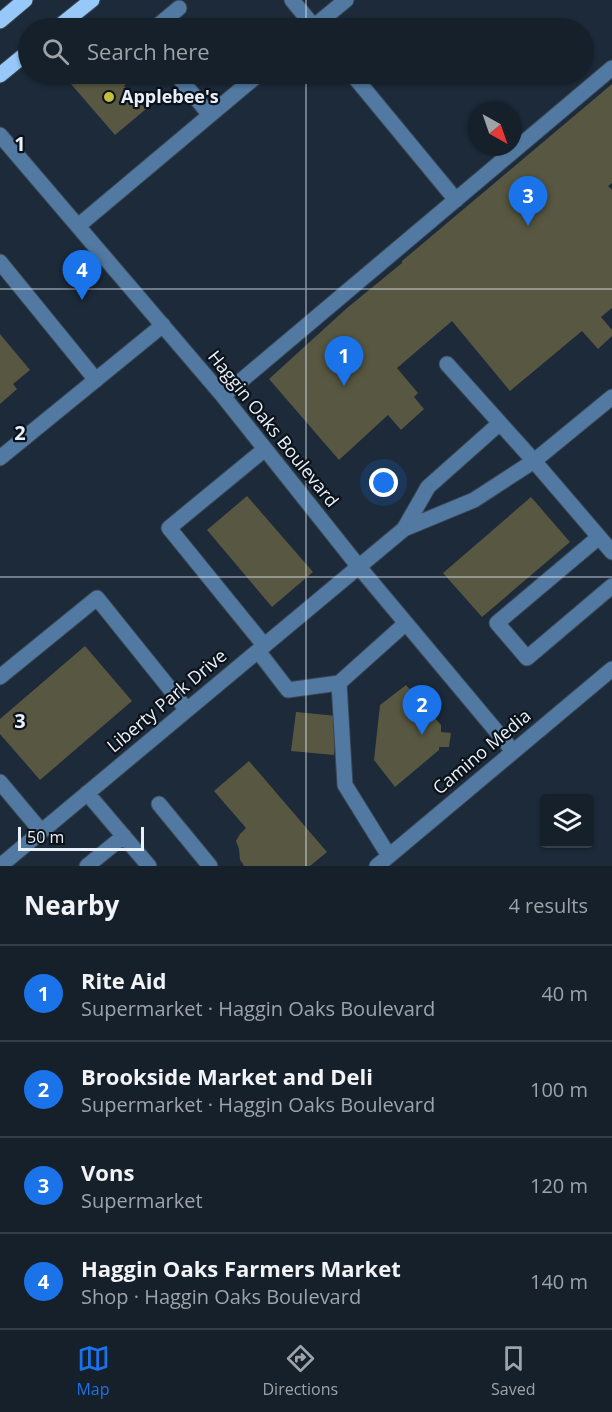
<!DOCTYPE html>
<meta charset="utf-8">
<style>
:root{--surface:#15202b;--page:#1e2833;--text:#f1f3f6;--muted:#9da3a9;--line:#343e47;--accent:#1a73e8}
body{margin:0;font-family:"Open Sans",sans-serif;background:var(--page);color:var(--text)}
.controls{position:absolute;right:18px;bottom:18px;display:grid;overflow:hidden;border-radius:6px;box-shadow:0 2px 4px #0004}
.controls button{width:54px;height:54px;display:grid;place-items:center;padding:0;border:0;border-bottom:2px solid var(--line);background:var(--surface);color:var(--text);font:30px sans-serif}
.compass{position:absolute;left:468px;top:102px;width:54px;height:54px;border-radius:50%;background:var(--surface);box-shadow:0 2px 4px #0004;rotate:140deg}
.scale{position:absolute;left:18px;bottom:15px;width:126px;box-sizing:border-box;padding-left:6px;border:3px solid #e8f1fb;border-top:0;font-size:16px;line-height:21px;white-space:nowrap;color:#e8f1fb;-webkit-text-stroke:4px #0c1219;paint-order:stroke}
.you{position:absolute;left:384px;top:483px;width:21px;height:21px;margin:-15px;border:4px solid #fff;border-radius:50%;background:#1a73e8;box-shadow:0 0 0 9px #1a73e833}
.badge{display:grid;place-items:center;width:39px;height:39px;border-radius:50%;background:var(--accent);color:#fff;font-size:20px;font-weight:700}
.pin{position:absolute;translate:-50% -50px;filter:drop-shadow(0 2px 3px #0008)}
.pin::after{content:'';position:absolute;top:32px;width:21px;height:18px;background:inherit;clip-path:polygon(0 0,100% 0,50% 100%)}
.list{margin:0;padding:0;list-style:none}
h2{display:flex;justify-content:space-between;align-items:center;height:78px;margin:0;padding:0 24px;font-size:26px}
h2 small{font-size:20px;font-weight:400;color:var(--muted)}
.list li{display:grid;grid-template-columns:39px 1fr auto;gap:18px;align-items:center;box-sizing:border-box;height:96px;padding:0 24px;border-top:2px solid var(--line)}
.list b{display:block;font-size:22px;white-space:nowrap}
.list p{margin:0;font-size:20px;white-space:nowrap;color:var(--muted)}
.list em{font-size:20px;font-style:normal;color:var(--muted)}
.icon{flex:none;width:33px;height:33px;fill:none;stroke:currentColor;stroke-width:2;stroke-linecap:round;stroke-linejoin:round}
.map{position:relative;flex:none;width:612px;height:866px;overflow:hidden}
.search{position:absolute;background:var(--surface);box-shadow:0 2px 4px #0004;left:18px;right:18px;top:18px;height:66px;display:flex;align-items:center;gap:15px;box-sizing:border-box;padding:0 21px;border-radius:33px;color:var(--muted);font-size:22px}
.sheet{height:462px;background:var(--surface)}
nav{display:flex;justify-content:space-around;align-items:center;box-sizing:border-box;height:84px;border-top:2px solid var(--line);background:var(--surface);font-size:16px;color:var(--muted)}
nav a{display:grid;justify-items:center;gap:3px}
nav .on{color:var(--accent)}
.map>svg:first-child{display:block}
</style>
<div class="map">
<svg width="612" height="866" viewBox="0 0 612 866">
<rect width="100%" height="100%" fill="#1c2a39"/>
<path fill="#585741" d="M83,74H126L131,79L124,86L146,109L115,135L71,84Z
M612,84V183L608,186L612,190V308L601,317L612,330V336L598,349L582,331L510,391L452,321L397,368L418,393L414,397L424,409L401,430L388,415L339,460L269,379L347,308L402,263V261Z
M0,334L30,370L13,384L17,389L0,404Z
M247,496L313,572L272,607L207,530Z
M531,497L570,542L482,617L443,573Z
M85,646L132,701L40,780L0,734V719Z
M406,685L441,725V732L451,733L449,747H439V750L395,787L374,760L380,705Z
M296,712L337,716L334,755L291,751Z
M249,761L327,852L310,866H244L243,864L240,860L239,849L236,841L240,834L246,828L214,791Z"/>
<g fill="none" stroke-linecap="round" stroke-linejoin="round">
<g stroke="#394654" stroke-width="17">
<path id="minor" d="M292,0L315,28
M155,28L179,8
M312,28L346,0
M176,74L210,115
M352,74L456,200
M0,135L223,396L359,567L513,751
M78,226L259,74
M0,262L96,380
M223,396L612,68
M612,397L534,461L612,552
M0,458L163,325
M404,529L428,487L500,423
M599,537L497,623L527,658L612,586
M264,645L169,528L265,449
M258,651L288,690L339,683
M0,677L97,598L187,710
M0,782L41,831
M87,793L149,866
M159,804L210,866
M389,856L345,785L339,683L406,623
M0,866L404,529L474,500L534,461L447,364
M87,866L124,836
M377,866L612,669"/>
</g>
<g stroke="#394654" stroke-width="17">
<path id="major" d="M0,21L25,0
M57,28L92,0
M0,75L28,52"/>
</g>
<use href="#minor" stroke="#5179a1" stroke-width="15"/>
<use href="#major" stroke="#97c8f9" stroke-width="15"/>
</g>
<path fill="none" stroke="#e8f1fb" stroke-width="1.5" stroke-opacity="0.55" d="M306,0V28M306,74V866M0,289H612M0,577H612"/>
<circle fill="#c4bd3e" stroke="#0c1219" stroke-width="2" cx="109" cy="97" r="6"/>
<g text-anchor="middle" stroke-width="4.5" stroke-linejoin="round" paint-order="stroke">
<g font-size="18" font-weight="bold" fill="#e8f1fb" stroke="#0c1219" text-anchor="start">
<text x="121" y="103">Applebee's</text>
</g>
<g font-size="18" fill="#e8f1fb" stroke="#0c1219">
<text transform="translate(273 429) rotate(51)" y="6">Haggin Oaks Boulevard</text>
<text transform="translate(167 701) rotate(-40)" y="6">Liberty Park Drive</text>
<text transform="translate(482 752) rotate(-40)" y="6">Camino Media</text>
</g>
</g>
<g font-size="20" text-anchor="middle" font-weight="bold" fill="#e8f1fb" stroke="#0c1219" stroke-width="4.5" stroke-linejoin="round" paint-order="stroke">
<text x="20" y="151">1</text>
<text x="20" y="440">2</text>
<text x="20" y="728">3</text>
</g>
</svg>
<div class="controls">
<button><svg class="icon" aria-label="layers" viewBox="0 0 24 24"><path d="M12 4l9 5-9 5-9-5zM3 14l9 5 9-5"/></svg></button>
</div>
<svg class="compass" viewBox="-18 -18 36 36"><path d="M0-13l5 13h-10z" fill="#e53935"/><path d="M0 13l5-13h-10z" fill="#9da3a9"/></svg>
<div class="scale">50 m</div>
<div class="you"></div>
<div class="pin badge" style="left:344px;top:386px">1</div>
<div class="pin badge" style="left:422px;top:735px">2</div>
<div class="pin badge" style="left:528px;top:226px">3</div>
<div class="pin badge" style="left:82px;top:300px">4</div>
<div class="search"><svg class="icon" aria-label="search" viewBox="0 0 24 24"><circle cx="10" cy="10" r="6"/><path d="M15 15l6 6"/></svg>Search here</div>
</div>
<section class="sheet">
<h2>Nearby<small>4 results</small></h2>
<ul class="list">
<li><span class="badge">1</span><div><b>Rite Aid</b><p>Supermarket · Haggin Oaks Boulevard</p></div><em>40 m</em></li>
<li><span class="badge">2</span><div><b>Brookside Market and Deli</b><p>Supermarket · Haggin Oaks Boulevard</p></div><em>100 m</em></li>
<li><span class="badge">3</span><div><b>Vons</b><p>Supermarket</p></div><em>120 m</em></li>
<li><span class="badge">4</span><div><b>Haggin Oaks Farmers Market</b><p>Shop · Haggin Oaks Boulevard</p></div><em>140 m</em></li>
</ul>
</section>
<nav>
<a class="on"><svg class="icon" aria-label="map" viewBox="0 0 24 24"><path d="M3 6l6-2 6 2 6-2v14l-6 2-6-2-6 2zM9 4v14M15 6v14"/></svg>Map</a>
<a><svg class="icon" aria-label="directions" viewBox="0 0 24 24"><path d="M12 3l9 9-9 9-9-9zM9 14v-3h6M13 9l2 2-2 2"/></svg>Directions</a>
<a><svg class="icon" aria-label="saved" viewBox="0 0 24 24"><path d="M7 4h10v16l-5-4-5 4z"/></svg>Saved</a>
</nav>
